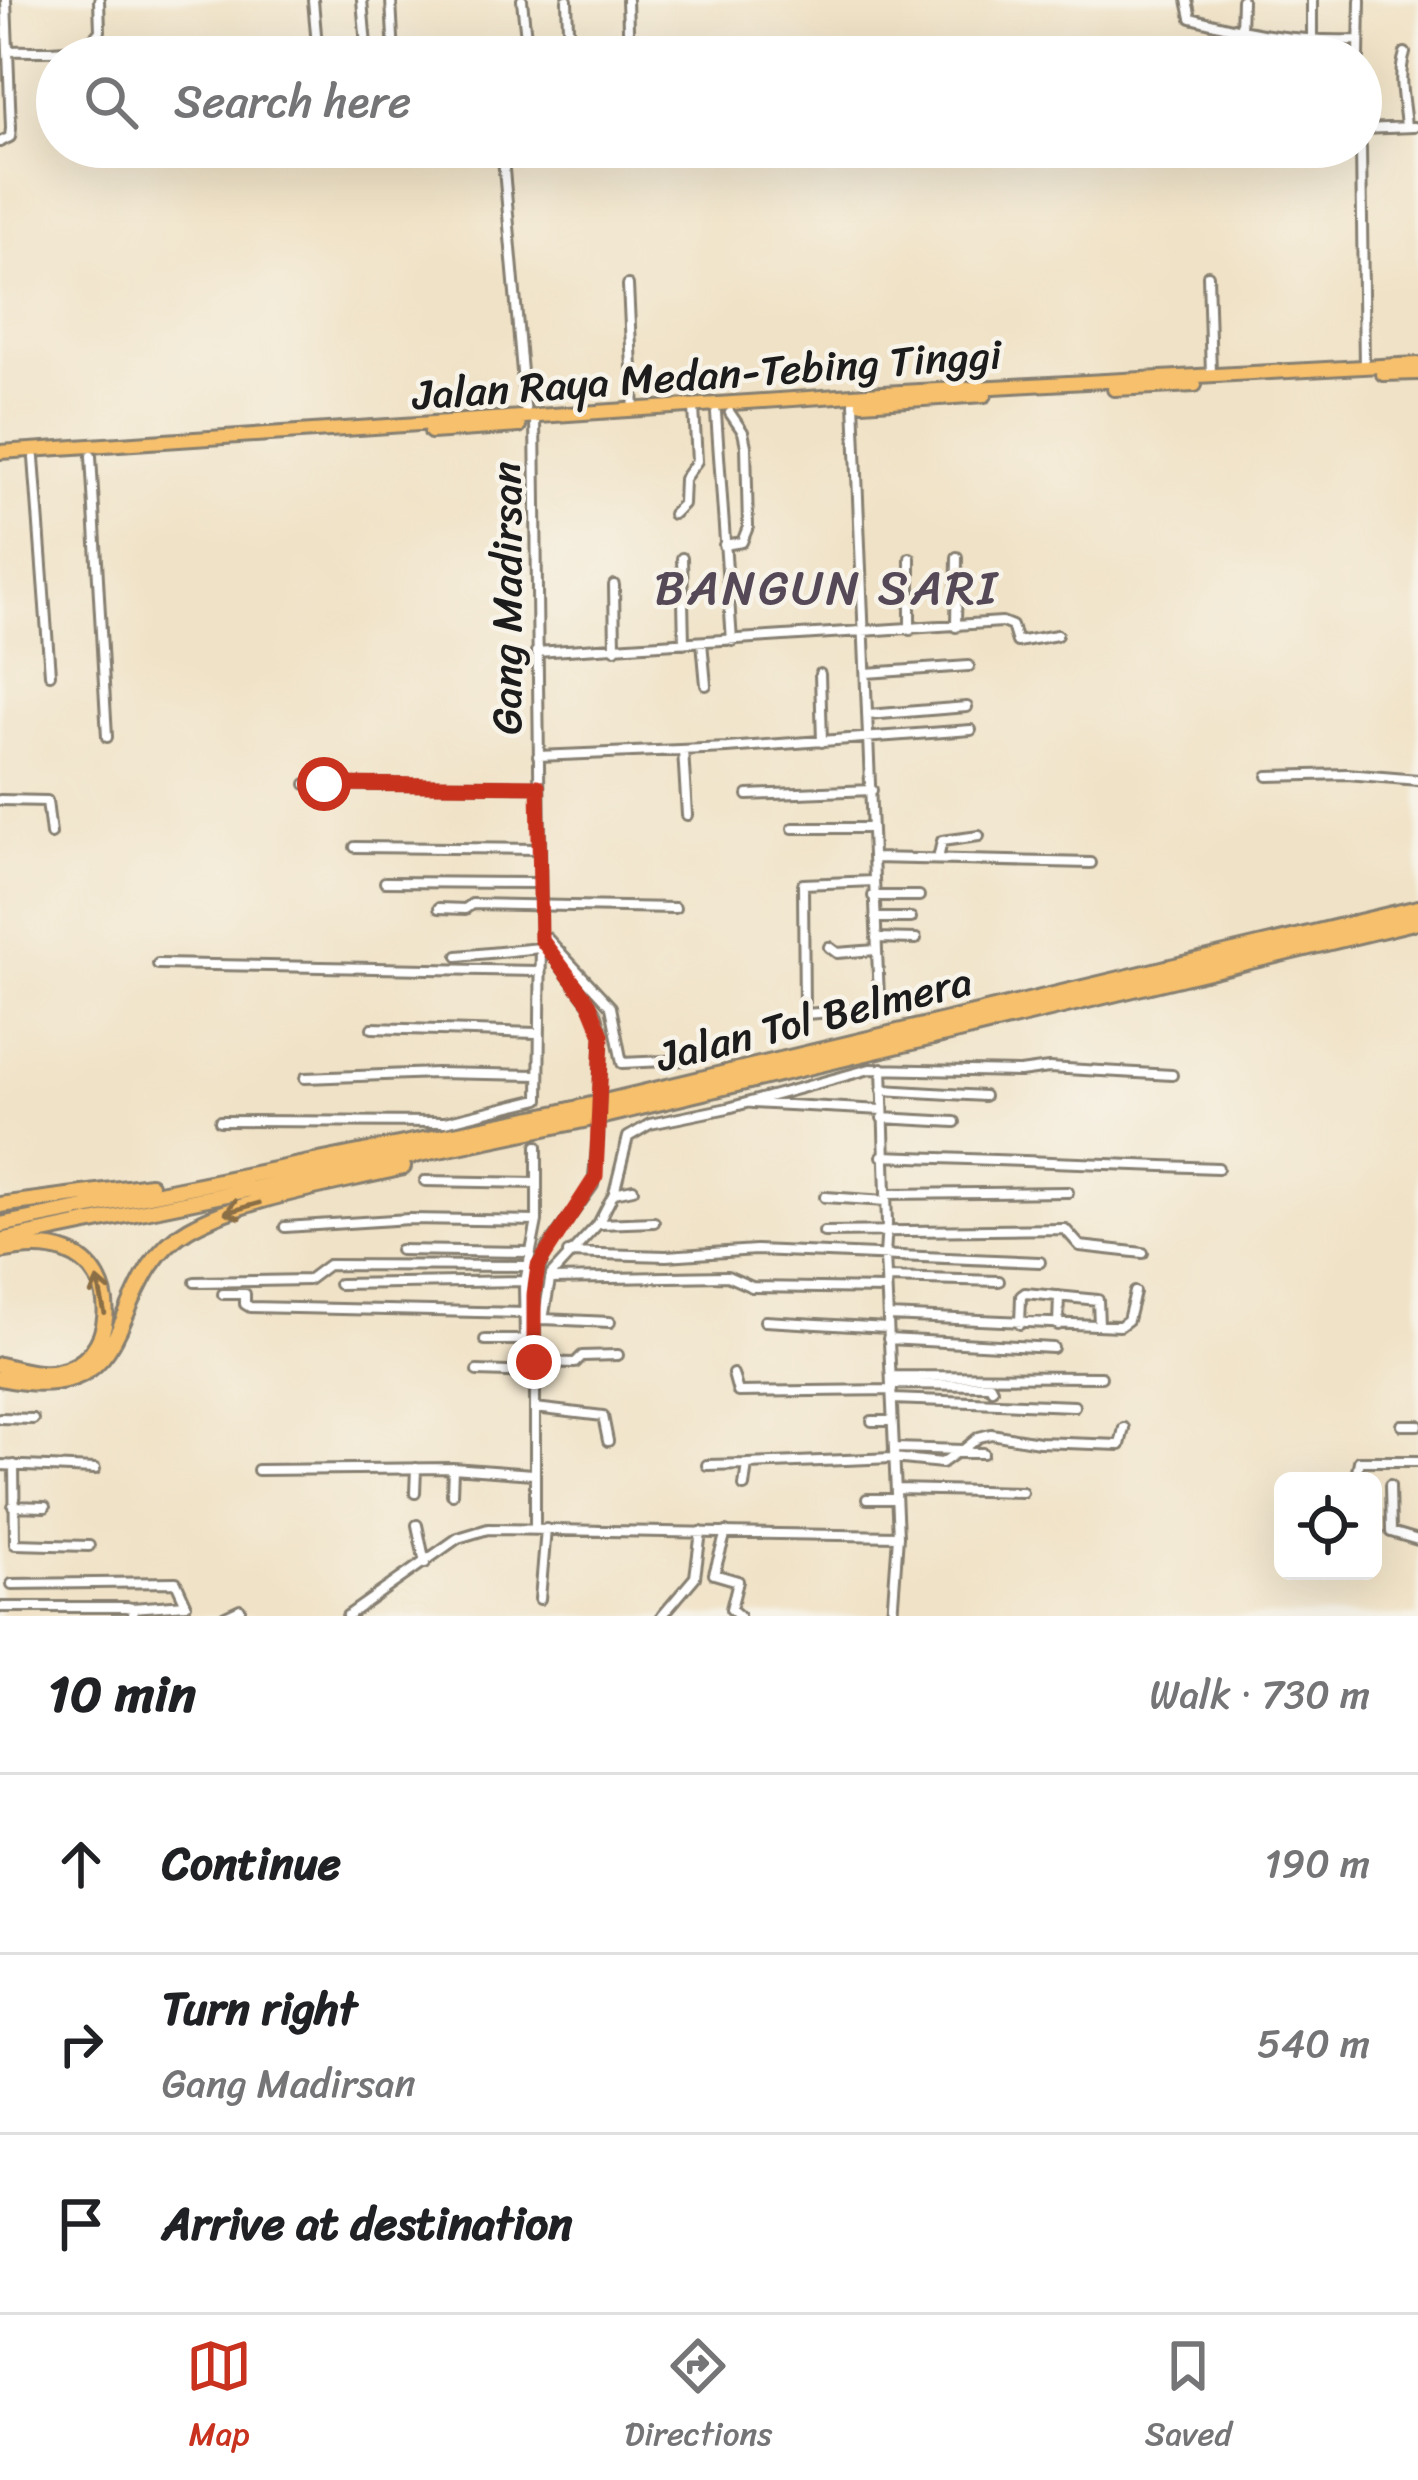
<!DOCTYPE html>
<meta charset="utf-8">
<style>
:root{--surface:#fff;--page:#f6f6f6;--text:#202124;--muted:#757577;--line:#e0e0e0;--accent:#c8321e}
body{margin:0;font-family:Sriracha,sans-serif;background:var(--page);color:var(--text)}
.controls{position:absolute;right:36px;bottom:36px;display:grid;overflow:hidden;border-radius:18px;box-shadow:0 12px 48px #0002}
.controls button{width:108px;height:108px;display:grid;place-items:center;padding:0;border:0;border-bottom:3px solid var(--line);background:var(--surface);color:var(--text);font:60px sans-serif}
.stop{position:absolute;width:36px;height:36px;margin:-27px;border:9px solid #c8321e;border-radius:50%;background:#fff}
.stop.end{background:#c8321e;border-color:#fff;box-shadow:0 3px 12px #0008}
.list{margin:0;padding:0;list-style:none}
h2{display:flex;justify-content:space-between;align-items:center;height:156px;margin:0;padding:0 48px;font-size:51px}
h2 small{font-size:39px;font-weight:400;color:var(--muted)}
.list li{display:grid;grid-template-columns:78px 1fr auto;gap:36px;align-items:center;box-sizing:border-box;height:180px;padding:0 48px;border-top:3px solid var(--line)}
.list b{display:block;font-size:45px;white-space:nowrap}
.list p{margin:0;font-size:39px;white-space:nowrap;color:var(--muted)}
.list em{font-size:39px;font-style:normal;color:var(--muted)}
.icon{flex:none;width:66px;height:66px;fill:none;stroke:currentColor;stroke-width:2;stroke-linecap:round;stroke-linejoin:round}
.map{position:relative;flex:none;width:1418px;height:1616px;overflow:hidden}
.search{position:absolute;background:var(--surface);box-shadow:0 12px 48px #0002;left:36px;right:36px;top:36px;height:132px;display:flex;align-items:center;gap:30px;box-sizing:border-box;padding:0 42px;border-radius:66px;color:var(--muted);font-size:45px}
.sheet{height:696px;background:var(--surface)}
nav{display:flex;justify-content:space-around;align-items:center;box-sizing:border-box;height:168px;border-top:3px solid var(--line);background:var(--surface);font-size:33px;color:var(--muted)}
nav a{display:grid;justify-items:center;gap:6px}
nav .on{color:var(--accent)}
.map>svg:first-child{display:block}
</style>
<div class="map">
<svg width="1418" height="1616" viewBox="0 0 1418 1616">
<rect width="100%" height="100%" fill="#f7f3e8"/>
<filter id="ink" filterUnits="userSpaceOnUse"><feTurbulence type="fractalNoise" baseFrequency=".00833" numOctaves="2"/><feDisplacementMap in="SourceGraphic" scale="24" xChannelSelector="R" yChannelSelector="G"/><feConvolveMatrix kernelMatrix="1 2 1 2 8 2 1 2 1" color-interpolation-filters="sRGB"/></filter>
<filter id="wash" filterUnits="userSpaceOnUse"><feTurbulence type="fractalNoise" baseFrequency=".004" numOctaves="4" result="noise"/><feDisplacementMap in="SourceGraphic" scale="48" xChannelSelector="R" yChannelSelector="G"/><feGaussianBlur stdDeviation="2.7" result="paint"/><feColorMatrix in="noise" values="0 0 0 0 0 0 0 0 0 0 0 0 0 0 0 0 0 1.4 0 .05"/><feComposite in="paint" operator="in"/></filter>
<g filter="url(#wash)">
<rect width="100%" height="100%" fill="#f0e2c6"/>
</g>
<g filter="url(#ink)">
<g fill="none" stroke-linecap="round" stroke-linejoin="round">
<g stroke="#867f71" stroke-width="14">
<path id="minor" d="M313,0L318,57
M362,0L367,57
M391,0L394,57
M522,0L528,57
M567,0L569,57
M627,0L629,57
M1187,0L1191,18C1253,34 1294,42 1359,40
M1235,30V57
M1241,31L1242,0
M1312,41V0
M8,51C38,49 81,59 100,31L99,0
M1405,53C1397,79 1404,100 1406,127
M1331,57V41
M1359,57L1360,0
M1361,129L1414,127
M0,142L10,137L11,128L6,0
M502,147L526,417
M1361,147L1364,366
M1208,275L1211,374
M628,285L634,410
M854,403L879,998L876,1009L804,1014L803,884L874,881
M716,413L732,641
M535,417L541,939L597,1015L602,1035L600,1080
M91,456L107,737
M34,458L50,674
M673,514L683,504L684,479L697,461L694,408
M724,545L742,542L748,527L746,446L743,432L730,413
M682,558L684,643
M614,585L615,649
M956,627L957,557
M910,630V558
M702,642L706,685
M536,652L1002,622L1012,626L1017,642L1057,635
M866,673L969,666
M820,674L822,742
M868,715L967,707
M683,750L687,815
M538,756L727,748L971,730
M1268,776L1347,774L1418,780
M306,784L538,786
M748,795L872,790
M0,800L47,801L51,834
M793,828H871
M355,847L540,849
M873,858L1091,863
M938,859L942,841L979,836
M385,882L539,883
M873,896H919
M439,908L465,909L472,904L675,908
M875,918H911
M876,938L916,939
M829,947L837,953L876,950
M458,956L540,948
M158,964L538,971
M372,1028L537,1033
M882,1068L887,1224L885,1255L898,1536L892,1616
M305,1078L436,1073L539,1075
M882,1090L984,1096
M752,1103L882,1110
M882,1118L955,1122
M220,1121L445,1122L539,1099L541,939L547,938L611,1007L622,1063L687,1060
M882,1156L1218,1168
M425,1181L537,1183
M614,1193L633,1189
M886,1194L1068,1192
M825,1197L886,1201
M600,1224L654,1222
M285,1227L409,1219L537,1221
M824,1232L1065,1229L1080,1246L1143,1253
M400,1250L530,1252
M568,1253L666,1256L756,1250L1040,1262
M886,1278L999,1281
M550,1279L727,1276L752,1287L886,1289
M195,1282L308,1280L328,1265L526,1266
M339,1284L525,1281
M223,1294H245V1304L250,1307L524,1313
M888,1316L1120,1326L1128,1320L1135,1292
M543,1319L610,1322
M533,1320L543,1319L551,1275L598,1224L614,1193L628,1137L650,1124L728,1108L870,1069L1020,1072L1049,1068L1172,1075
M765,1321L887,1328
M1020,1324L1021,1296L1025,1293L1098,1300L1099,1325
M1058,1325L1059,1296
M888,1339L1053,1348
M485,1340H525L524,1287L537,1221V1146
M534,1362L575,1363L582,1356L618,1355
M477,1371L534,1373
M733,1374L738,1392L892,1390
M891,1376L1101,1377
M892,1384L990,1385L992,1389
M892,1399L1074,1406
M535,1408L603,1416L608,1441
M0,1418L33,1419
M872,1421H892
M1402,1425H1418
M894,1448L963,1450L979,1437L991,1434L1039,1442L1120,1445L1124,1428
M0,1465L95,1469
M14,1465L15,1544L89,1546
M707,1465L747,1464
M258,1470L453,1468L533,1474
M1355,1481L1359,1461H1418
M1390,1485L1391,1532L1418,1540
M744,1486L747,1464L893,1458L942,1463L956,1453H983
M896,1489L1022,1492
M415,1493L416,1468
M452,1494L453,1468
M867,1499H896
M13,1506L45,1507
M417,1525L425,1563
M535,1527V1280L547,1248L593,1185L598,1139
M726,1532L714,1574L738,1581L731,1609L739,1616
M12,1584L176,1582L186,1604L132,1608
M540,1599L546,1529
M0,1607H127L132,1608L134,1616
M225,1616L240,1609
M347,1616L458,1538L488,1529L898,1536
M662,1616L695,1577L701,1532"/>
</g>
<g stroke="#867f71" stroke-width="18">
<path id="trunk" d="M1383,374L1418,373
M1114,389L1195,385
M862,403L985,395
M431,432L519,426
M0,452L882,393L1418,364"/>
</g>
<g stroke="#867f71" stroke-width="20">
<path id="motorway" d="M0,1205L150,1185
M0,1225L558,1113L1418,908
M0,1241L603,1116L1418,921
M0,1251C22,1247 45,1244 66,1252C123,1272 117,1362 57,1372C38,1376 18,1369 0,1365
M0,1378C148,1410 101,1279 189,1229C245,1197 338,1183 403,1167"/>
</g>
<use href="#minor" stroke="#fff" stroke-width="8"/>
<use href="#trunk" stroke="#f7c06c" stroke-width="12"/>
<use href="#motorway" stroke="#f7c06c" stroke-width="14"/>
<g stroke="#867f71" stroke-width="14" stroke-linecap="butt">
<path id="minor-bridge" d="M598,1139L600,1080"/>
</g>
<use href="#minor-bridge" stroke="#fff" stroke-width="8"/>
</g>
<defs><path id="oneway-shaft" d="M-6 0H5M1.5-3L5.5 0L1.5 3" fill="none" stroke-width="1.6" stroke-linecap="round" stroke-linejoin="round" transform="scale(3)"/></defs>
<g stroke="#8a6e44">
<use href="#oneway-shaft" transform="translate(242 1208) rotate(164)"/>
<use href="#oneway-shaft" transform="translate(101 1296) rotate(-102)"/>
</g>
</g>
<g fill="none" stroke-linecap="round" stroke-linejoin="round" filter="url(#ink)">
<path stroke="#c8321e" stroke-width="15" d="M324,784L538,786L541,939L589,1003L602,1035L596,1176L538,1266L534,1295V1362"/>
</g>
<g text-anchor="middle" stroke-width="9" stroke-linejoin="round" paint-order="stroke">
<g font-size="42" fill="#1c1c1c" stroke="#f7f3e8">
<text transform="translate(707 374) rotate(-4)" y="15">Jalan Raya Medan-Tebing Tinggi</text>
<text transform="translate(506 598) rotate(-90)" y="15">Gang Madirsan</text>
<text transform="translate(814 1018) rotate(-14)" y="15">Jalan Tol Belmera</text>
</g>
<g font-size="48" letter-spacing="3" fill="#554958" stroke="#f7f3e8">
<text x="827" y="604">BANGUN SARI</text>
</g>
</g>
</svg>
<div class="controls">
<button><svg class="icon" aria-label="locate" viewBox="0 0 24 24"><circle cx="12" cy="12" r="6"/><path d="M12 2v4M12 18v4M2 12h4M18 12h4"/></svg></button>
</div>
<div class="stop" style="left:324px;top:784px"></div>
<div class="stop end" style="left:534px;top:1362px"></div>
<div class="search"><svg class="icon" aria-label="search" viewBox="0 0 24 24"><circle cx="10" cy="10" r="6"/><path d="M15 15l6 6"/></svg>Search here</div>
</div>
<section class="sheet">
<h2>10 min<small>Walk · 730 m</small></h2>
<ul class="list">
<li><svg class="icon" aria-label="ahead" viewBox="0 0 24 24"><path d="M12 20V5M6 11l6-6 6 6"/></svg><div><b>Continue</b></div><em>190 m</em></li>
<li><svg class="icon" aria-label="right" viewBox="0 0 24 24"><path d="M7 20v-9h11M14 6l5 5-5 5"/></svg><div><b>Turn right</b><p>Gang Madirsan</p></div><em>540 m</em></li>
<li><svg class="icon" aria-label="arrive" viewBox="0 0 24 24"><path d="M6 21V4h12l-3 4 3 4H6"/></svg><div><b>Arrive at destination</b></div></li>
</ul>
</section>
<nav>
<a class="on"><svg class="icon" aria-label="map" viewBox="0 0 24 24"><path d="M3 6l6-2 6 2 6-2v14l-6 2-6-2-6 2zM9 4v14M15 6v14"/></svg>Map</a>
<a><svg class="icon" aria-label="directions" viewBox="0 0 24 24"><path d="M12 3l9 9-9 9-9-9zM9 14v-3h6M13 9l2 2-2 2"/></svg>Directions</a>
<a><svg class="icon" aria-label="saved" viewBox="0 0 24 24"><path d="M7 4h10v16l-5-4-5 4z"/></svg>Saved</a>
</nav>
